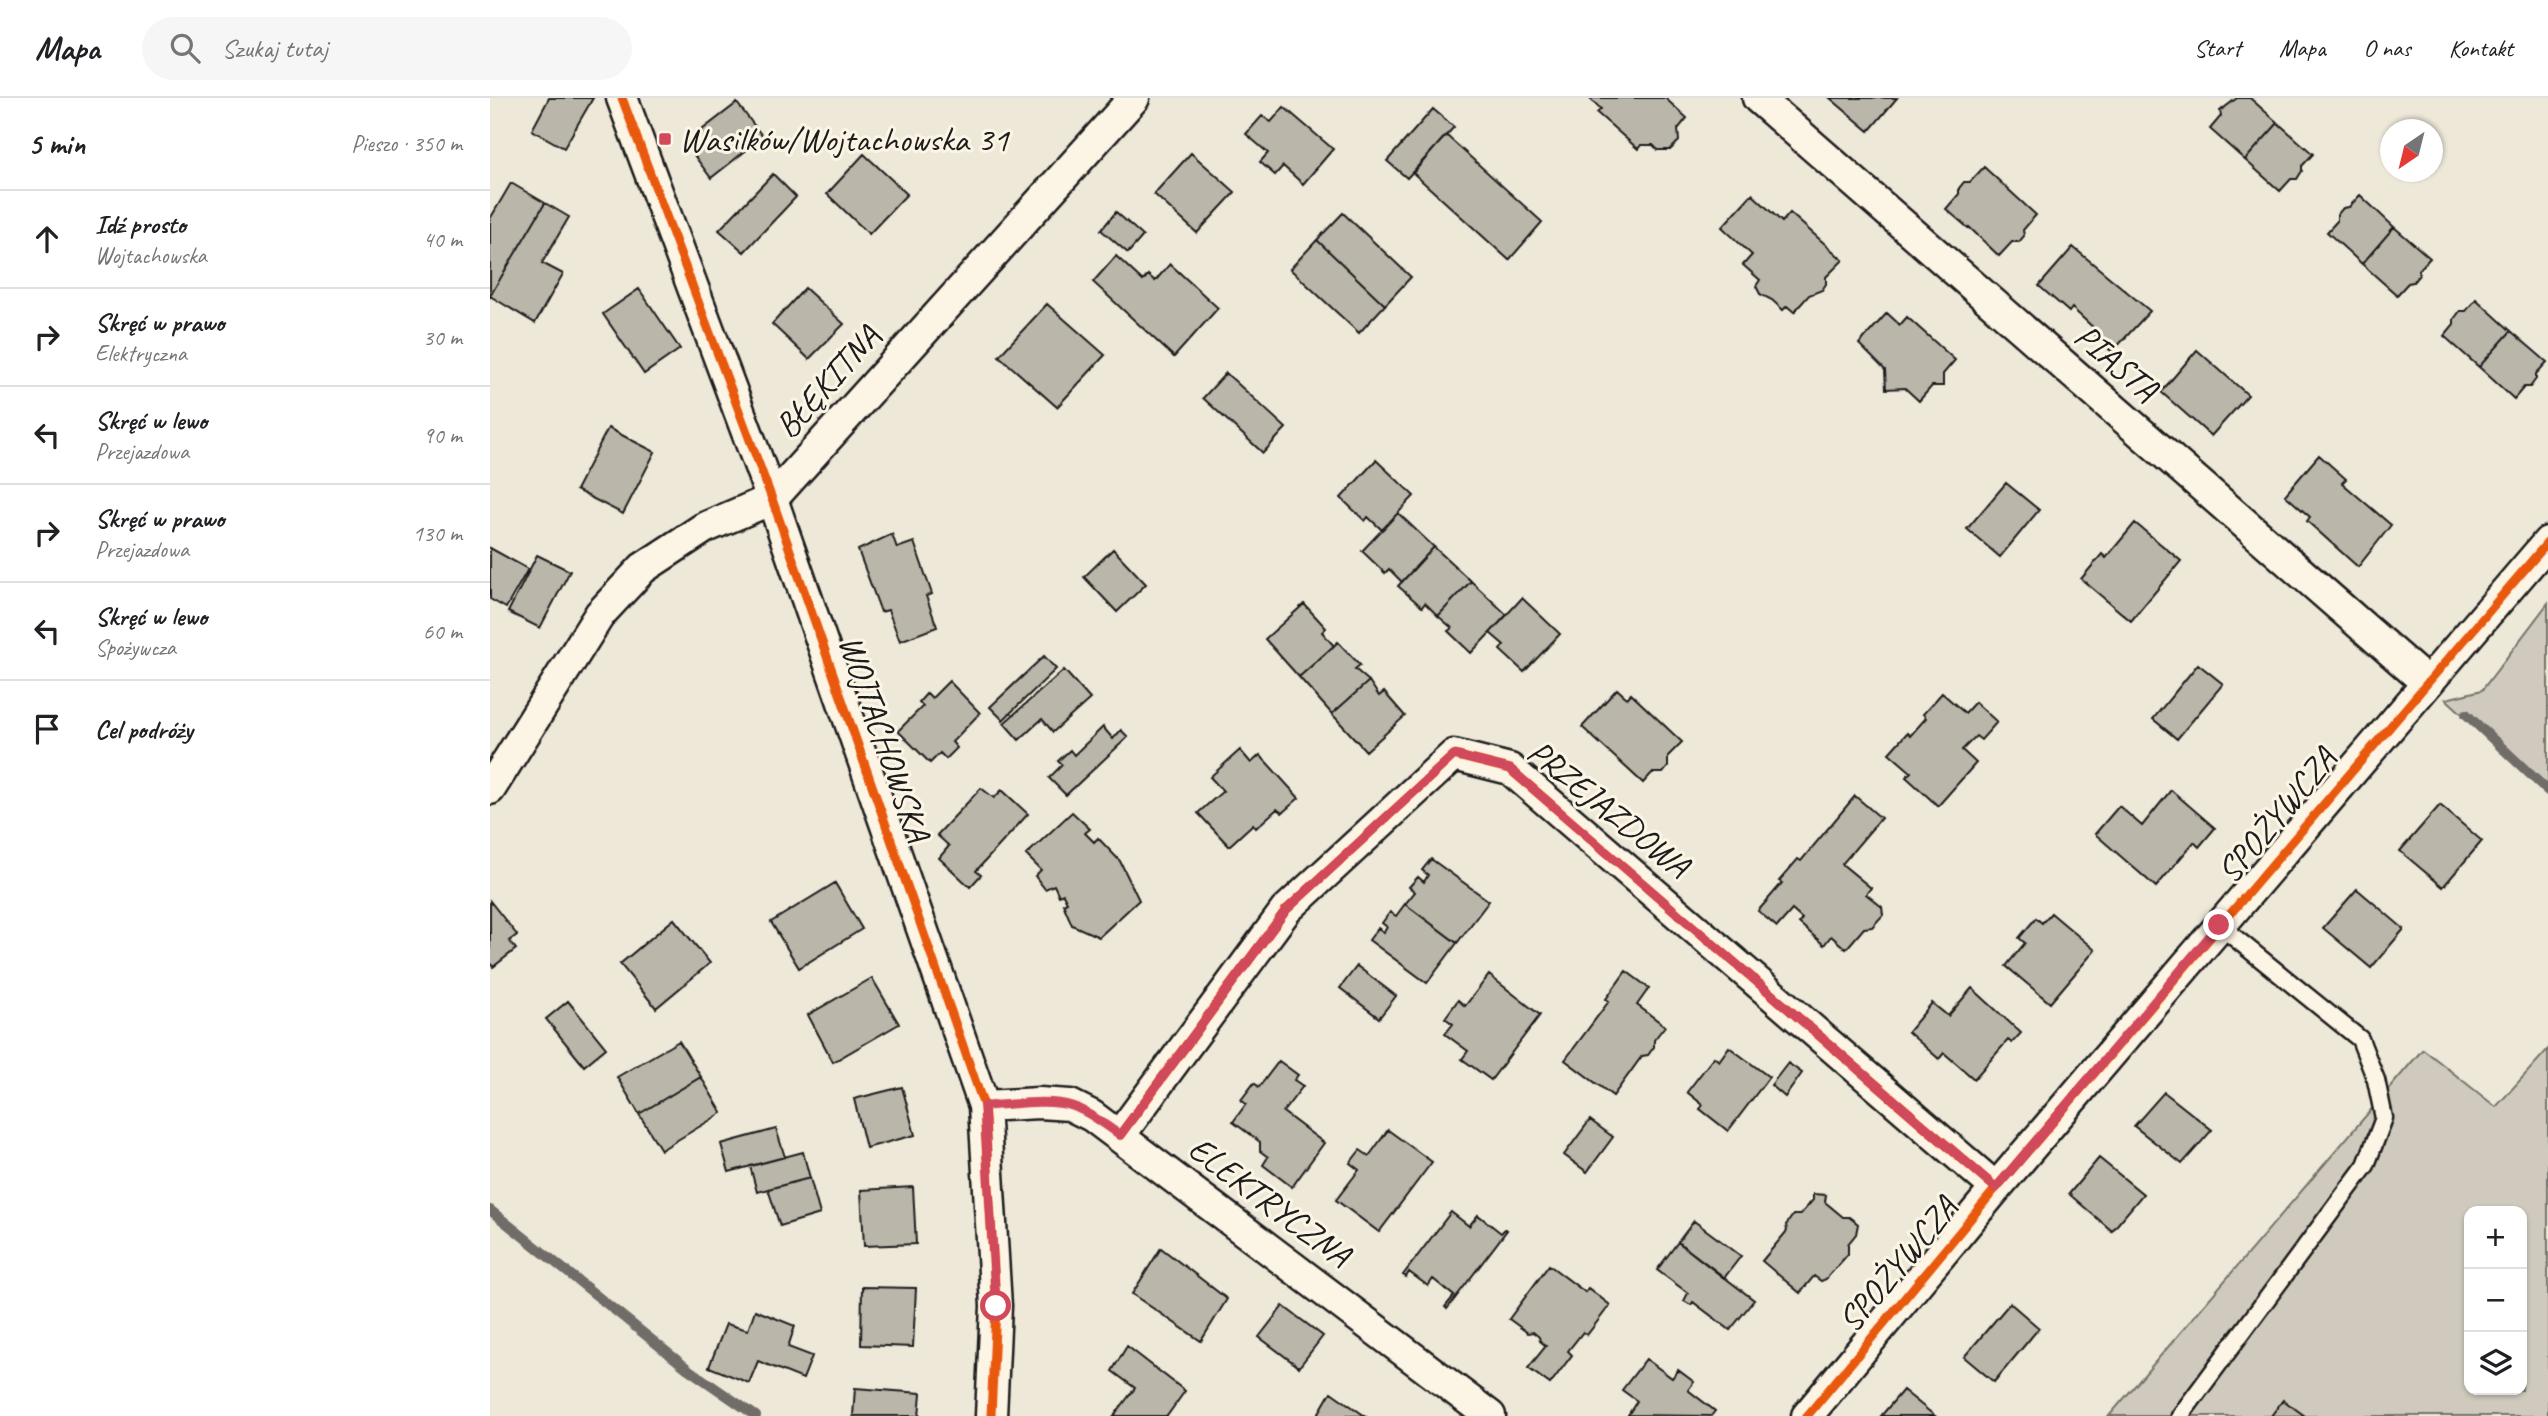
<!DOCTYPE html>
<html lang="pl">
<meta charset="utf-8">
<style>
:root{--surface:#fff;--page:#f6f6f6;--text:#202124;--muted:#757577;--line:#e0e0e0}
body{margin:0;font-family:Caveat,sans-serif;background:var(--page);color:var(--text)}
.controls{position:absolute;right:21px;bottom:21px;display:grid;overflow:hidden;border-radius:14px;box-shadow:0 2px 5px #0004}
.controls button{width:63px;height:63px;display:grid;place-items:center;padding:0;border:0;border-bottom:2px solid var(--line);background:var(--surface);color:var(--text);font:35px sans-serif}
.compass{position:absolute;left:1890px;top:21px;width:63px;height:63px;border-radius:50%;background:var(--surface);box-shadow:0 2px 5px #0004;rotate:215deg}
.stop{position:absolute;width:21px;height:21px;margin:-16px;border:5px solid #d1495b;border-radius:50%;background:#fff}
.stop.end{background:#d1495b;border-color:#fff;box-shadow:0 2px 7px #0008}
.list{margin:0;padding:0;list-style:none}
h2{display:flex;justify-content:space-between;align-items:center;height:91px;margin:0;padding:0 28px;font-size:30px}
h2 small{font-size:23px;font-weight:400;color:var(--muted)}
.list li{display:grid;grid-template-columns:46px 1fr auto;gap:21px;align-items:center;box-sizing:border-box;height:98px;padding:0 28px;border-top:2px solid var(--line)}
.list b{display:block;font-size:26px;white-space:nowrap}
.list p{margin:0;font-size:23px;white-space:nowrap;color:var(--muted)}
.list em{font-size:23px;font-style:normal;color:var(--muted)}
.icon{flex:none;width:38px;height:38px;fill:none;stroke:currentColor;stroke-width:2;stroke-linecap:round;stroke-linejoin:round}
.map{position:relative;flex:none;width:2058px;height:1318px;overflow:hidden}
header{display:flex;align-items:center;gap:42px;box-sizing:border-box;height:98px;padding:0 35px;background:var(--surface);border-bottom:2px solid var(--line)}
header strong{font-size:33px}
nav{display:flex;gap:38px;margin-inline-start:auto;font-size:24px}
.search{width:490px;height:63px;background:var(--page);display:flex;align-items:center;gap:18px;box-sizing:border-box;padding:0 24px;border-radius:38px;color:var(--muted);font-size:26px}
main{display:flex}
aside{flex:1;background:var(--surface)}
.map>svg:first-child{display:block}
</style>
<header>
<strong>Mapa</strong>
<div class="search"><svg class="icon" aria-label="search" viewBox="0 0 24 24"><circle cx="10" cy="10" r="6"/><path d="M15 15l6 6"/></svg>Szukaj tutaj</div>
<nav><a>Start</a><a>Mapa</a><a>O nas</a><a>Kontakt</a></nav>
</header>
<main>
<aside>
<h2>5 min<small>Pieszo · 350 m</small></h2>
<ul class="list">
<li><svg class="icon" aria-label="ahead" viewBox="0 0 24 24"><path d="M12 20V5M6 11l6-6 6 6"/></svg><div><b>Idź prosto</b><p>Wojtachowska</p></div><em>40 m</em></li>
<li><svg class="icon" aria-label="right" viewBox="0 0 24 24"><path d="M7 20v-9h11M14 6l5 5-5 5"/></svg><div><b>Skręć w prawo</b><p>Elektryczna</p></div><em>30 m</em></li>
<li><svg class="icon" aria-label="left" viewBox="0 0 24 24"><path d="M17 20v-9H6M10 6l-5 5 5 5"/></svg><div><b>Skręć w lewo</b><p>Przejazdowa</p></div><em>90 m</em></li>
<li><svg class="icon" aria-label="right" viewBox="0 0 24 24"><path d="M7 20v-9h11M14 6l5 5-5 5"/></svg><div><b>Skręć w prawo</b><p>Przejazdowa</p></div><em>130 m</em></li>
<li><svg class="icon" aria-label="left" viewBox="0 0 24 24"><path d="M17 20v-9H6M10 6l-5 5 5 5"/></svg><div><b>Skręć w lewo</b><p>Spożywcza</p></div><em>60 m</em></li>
<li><svg class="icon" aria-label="arrive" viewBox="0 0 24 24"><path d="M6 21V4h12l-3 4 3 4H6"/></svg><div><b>Cel podróży</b></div></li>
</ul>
</aside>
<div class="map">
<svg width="2058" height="1318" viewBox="0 0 2058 1318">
<rect width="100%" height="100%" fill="#eee8d9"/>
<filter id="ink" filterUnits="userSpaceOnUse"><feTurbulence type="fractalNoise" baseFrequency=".0143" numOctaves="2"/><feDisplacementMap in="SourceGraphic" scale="14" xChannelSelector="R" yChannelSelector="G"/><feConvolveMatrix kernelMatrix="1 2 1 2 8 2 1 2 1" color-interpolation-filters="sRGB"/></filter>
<g filter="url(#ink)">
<path fill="#cfcabd" stroke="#76736c" stroke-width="2" fill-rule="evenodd" d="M2058,505V695L1956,601L1992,592Z
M1933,951L2006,1009L2058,951V1318H1619ZM1979,1113H2032V1292H1979Z"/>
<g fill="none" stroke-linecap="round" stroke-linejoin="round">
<path stroke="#6f6c67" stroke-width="10" d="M1976,616L2058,693
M0,1112L198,1271L266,1318"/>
</g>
<path fill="#bab6aa" stroke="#1c1c1c" stroke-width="2" d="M59,0H103L74,50L42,32Z
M1099,0H1175L1197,20L1188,31L1189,43L1180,52H1168L1163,47H1151L1148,51L1107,15L1111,11Z
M1340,0H1407L1379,33Z
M1747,0H1760L1788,25L1755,62L1720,31L1731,18L1730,13Z
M247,5L273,39L221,80L195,45Z
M794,9L843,51L813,86L793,68L785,77L770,64L778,55L756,36L772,18L781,24Z
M943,11L964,29L917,80L897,63Z
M1788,25L1823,56L1812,68V73L1807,81H1801L1790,93L1755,62Z
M956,37L1052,124L1019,162L923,75Z
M701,55L745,94L707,135L664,96Z
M374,56L417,96L379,136L337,96Z
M1494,69L1546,117L1533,132L1534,138L1529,144H1522L1509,158L1479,129L1478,130L1456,111L1469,96V90L1474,84H1480Z
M283,76L306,99L254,154L229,132Z
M21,85L55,105L0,198V121Z
M1262,96L1292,124L1300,115L1353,162L1336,179V186L1332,192L1319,197L1304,214L1297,208L1293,212L1282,202L1270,196L1266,188L1270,182L1253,167L1262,157L1232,129Z
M1870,97L1904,129L1872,166L1837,134L1847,123V117L1853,110L1859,109Z
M55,105L79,119L52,165L73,176L45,225L0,198Z
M626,114L653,138L638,155L611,132Z
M853,115L921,179L895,207L827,142Z
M1904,129L1940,160L1929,172V177L1923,184L1918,185L1907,197L1872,166Z
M827,142L895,207L869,235L800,171Z
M1583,149L1660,213L1622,254L1604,236L1607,233L1582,210L1579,214L1549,188Z
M626,158L653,183L658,177L665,183L680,166L728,210L684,259L603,184Z
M315,190L354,226L319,261L282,226Z
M149,191L190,251L154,276L113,216Z
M1986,201L2021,233L1989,269L1954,238L1964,226V221L1970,213H1976Z
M557,206L615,257L567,309L509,258Z
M1397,215L1410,227L1417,219L1465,262L1453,276V288H1442L1429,303L1415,290L1396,291L1395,272L1369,246Z
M2021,233L2057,264L2046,276V281L2040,289H2034L2024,301L1989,269Z
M1707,252L1758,297L1721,338L1671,294Z
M736,275L796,330L773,355L713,300Z
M118,330L165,354L133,416L86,392Z
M1829,357L1856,381L1852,385L1901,427L1868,469L1817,423L1820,419L1795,397Z
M886,362L924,398L892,432L878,419L875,423L851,400Z
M1516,385L1549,412L1510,459L1477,431Z
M908,415L944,449L912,484L899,471L895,475L872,453Z
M1645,425L1691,463L1641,523L1591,481L1612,456L1616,460Z
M402,436L407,450L424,444L442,496L436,498L447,529L410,543L398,512L391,514L368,452Z
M944,449L981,483L948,518L935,505L932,509L908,488Z
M0,450L38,471L16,510L0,501Z
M623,451L656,486L627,514L594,479Z
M47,457L80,473L50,530L18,514Z
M981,483L1017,517L981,555L958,533L962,530L948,518Z
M1032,500L1070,536L1034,574L1010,552L1014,547L1000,535Z
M814,506L836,530L832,534L844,548L809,579L775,541Z
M848,544L870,567L865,571L879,583L842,616L809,579Z
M554,558L566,571L513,622L500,609Z
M1708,566L1733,586L1687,641L1663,621Z
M574,572L600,601L563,634L552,621L529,642L514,625Z
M459,583L490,615L462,644L467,650L456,661L450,655L440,665L408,633L433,608L429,604L437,595L442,600Z
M879,583L889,598L894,594L915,618L876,653L842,616Z
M1127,591L1137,600L1141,596L1192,644L1178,658V669L1173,675H1162L1153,685L1092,629Z
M1452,595L1475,615L1485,604L1507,624L1491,642L1486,638L1472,652L1486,665L1448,708L1416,679L1421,674L1399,655L1417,635L1420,638L1436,620L1433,616Z
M613,629L623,641L631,632L638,639L576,697L559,680L572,667L568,663L580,652L584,657Z
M750,652L761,665L770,657L809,700L792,715L787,711L766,730L763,726L739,748L708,715L733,693L720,679Z
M491,690L504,700L512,692L538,716L486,773L491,777L480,789L449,760L459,748L447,737Z
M1681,692L1725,730L1709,749L1704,744L1666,789L1605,736L1629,708L1652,728Z
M1365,698L1391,720L1352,766L1381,790L1376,796L1392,809L1393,817L1382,829L1374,830L1356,851L1341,838L1334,847L1309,825L1312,821L1302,812L1287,829L1268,813L1292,785L1289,783L1308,761L1311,763Z
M1950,707L1992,743L1953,789L1910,753Z
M582,714L600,731L595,735L604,744L608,740L630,763L649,802L609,839L582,827L573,806L577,804L573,796L569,798L564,787L555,791L545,778L551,772L536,757Z
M941,761L999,803L967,845L915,806L925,794L919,789L928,779L934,784L938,777L932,772Z
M345,785L372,831L309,870L281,824Z
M1867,791L1914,831L1881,870L1833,830Z
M0,803L27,837L19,843L26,851L3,869L0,865Z
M915,806L967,845L937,885L879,842L888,830L894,834L897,829L892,825L900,814L906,818Z
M1561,815L1605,852L1560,905L1516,868L1535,845L1529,840L1546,820L1552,825Z
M184,821L220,865L166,910L130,866Z
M867,868L906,898L889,920L850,890Z
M1136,873L1159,890L1147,907L1175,928L1164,942V949L1158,957L1152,958L1123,998L1075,962L1119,903L1116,901Z
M999,877L1050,917L1001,982L972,961L978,953L955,936L963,926L955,920L968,902L975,908Z
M382,880L409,926L343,964L318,917Z
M1482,890L1531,935L1522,945L1518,942L1484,981L1454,955L1449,961L1418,934L1442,905L1458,918Z
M78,903L116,950L94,968L56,921Z
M189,943L211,979L149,1016L127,979Z
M1239,949L1279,979L1238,1033L1210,1011L1213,1007L1197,994L1224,959L1229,963Z
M789,963L808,977L804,982L813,988L793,1014L834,1045L802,1089L773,1067L778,1059L770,1053V1044L743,1024L756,1006L751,1002L764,985L769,989Z
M1298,965L1312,975L1295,999L1281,987Z
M211,979L232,1015L171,1052L149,1016Z
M412,989L425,1037L376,1050L364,1001Z
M1674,994L1722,1032L1692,1066L1644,1028Z
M1100,1022L1123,1039L1097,1074L1074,1057Z
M286,1031L295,1059L239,1074L231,1046Z
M898,1032L942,1064L889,1134L846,1102L869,1072L860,1065L870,1052L879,1058Z
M313,1054L320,1080L267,1094L260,1068Z
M1609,1060L1653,1096L1622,1133L1579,1096Z
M320,1080L330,1116L290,1128L278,1091Z
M423,1089L426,1146L374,1148L371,1092Z
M1323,1096L1336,1097L1335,1104L1353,1119H1359L1368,1126L1366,1136L1358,1146V1156L1336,1181L1331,1183L1324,1178L1310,1195L1272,1163L1297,1133L1296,1127L1303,1117H1310L1323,1102Z
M961,1114L979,1128L988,1117L1011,1135L1015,1131L1017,1132L957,1211L955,1209L964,1198L943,1181L938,1188L919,1174L916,1179L913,1177Z
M1204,1123L1251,1158L1234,1180L1188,1144Z
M1188,1144L1264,1202L1240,1232L1203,1204L1201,1207L1194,1203L1198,1195L1167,1172Z
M671,1150L737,1201L711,1243L642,1196Z
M1059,1167L1095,1194L1098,1190L1120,1207L1097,1237L1093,1234L1078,1253L1082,1257L1060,1286L1038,1270L1056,1248L1050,1243L1049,1239L1043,1234L1038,1235L1019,1221Z
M372,1189L426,1190L423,1249L371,1247Z
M1520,1205L1549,1230L1504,1284L1474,1259Z
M793,1208L833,1238L809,1269L769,1239Z
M265,1212L305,1228L298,1249L322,1258L313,1281L268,1263L259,1285L219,1269L236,1226L258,1232Z
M637,1248L695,1293L677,1318H624L645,1290L622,1273Z
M1156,1261L1182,1280L1188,1272L1204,1284L1198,1292L1225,1313L1221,1318L1138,1317L1147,1303L1132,1292Z
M365,1290L431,1295L429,1318H363Z
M1413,1292L1445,1318H1391Z
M841,1294L875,1318H827Z
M1793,1302L1815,1318H1781Z"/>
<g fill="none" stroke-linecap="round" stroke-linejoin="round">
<g stroke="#1c1c1c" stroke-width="21">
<path id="service" d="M1690,1318L1876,1067L1894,1020L1886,982L1870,941L1729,827"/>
</g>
<g stroke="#1c1c1c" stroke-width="35">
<path id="minor" d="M132,0L282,401L494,1008L506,1208L501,1318
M1268,0L1936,584
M0,691L110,516L153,470L214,430L282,401L644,0
M494,1008L549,1005L580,1007L602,1018L1000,1318
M630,1037L796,812L964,657L1020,671L1506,1090
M1317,1318L1506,1090L2058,444"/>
</g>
<use href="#service" stroke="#fcf5e5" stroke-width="16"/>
<use href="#minor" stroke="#fcf5e5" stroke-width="30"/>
<g stroke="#fcf5e5" stroke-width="13">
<path id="cycleway" d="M132,0L282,401L494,1008L506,1208L501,1318
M630,1037L796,812L964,657L1020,671L1506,1090
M1317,1318L1506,1090L2058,444"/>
</g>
<use href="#cycleway" stroke="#e8590c" stroke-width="9"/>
</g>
</g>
<g fill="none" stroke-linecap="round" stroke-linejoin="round" filter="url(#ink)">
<path stroke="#d1495b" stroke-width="9" d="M506,1208L494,1008C519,1007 559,1000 582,1008C600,1014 615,1027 630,1037L796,812L964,657L1020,671L1506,1090L1729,827"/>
</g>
<rect fill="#d1495b" stroke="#fcf5e5" stroke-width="2.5" x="168" y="34" width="14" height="14" rx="3.5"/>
<g text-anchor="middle" stroke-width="6" stroke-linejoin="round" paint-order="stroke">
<g font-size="35" fill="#1c1c1c" stroke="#fcf5e5" text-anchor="start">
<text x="189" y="53">Wasilków/Wojtachowska 31</text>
</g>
<g font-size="35" fill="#1c1c1c" stroke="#fcf5e5">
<text transform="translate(1627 264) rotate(41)" y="12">PIASTA</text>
<text transform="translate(337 283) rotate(-48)" y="12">BŁĘKITNA</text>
<text transform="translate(395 640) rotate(71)" y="12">WOJTACHOWSKA</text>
<text transform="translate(1119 710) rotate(39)" y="12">PRZEJAZDOWA</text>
<text transform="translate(1786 717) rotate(-50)" y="12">SPOŻYWCZA</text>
<text transform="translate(780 1103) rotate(37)" y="12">ELEKTRYCZNA</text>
<text transform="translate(1407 1166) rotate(-50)" y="12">SPOŻYWCZA</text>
</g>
</g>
</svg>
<div class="controls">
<button>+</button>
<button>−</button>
<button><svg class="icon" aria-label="layers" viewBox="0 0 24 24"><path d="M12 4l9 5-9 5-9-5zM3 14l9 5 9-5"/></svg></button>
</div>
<svg class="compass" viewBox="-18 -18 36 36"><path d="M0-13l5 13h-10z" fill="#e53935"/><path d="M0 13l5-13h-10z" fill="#757577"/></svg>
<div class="stop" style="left:506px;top:1208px"></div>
<div class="stop end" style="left:1729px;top:827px"></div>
</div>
</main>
